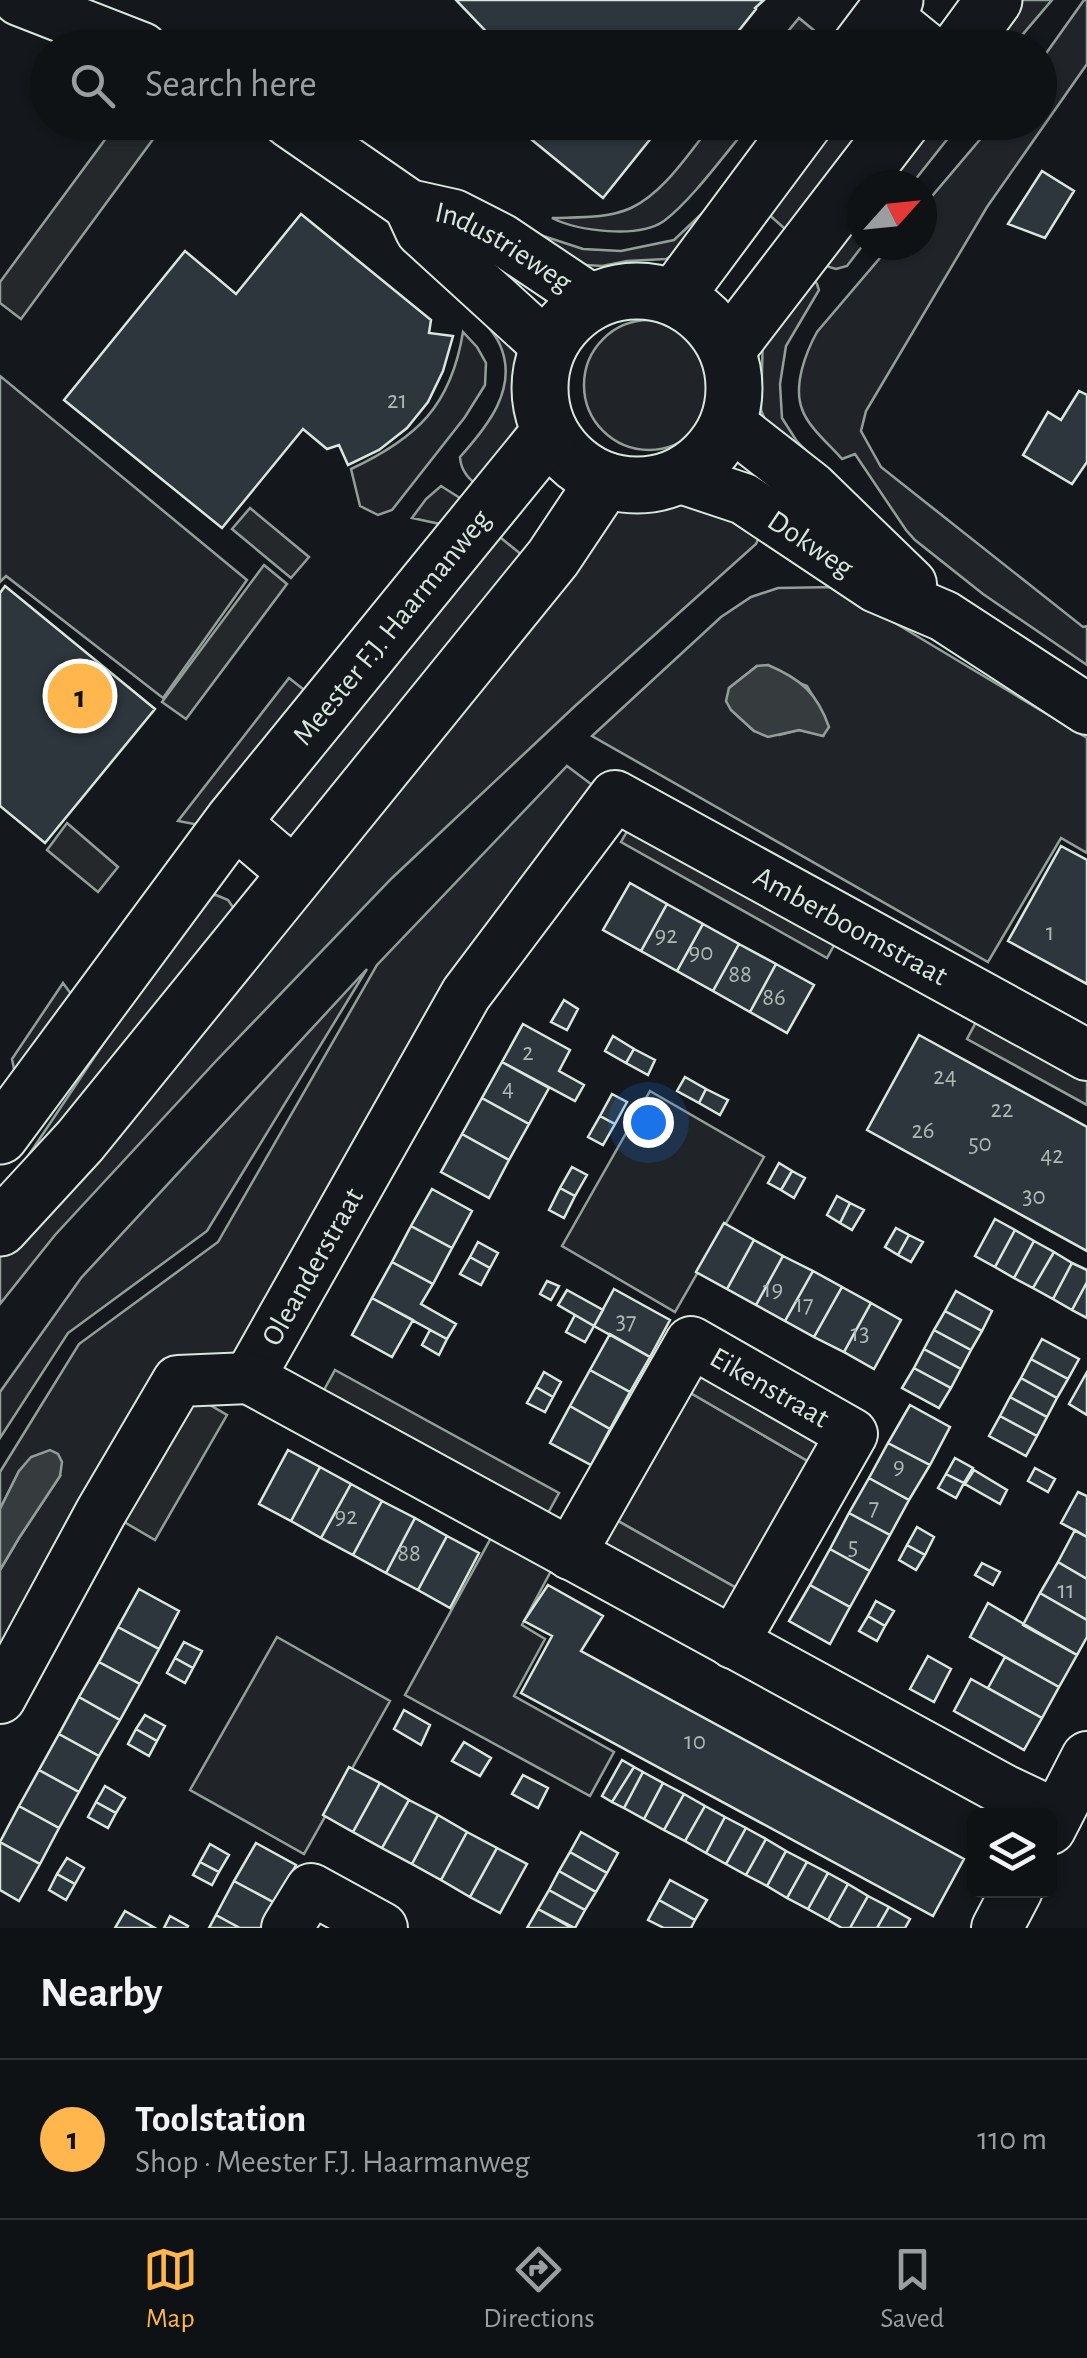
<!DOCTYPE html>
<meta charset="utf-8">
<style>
:root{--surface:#0f1215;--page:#1d2022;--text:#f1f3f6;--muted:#9b9ea0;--line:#2f3234;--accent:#ffb74d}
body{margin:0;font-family:"Alegreya Sans",sans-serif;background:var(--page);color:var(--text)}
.controls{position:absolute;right:30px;bottom:30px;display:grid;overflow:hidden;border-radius:15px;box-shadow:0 2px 8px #0004}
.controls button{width:90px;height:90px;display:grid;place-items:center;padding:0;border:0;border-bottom:2px solid var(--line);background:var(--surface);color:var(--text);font:50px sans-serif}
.compass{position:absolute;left:847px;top:170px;width:90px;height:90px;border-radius:50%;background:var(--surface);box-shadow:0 2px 8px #0004;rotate:63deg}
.you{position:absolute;left:648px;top:1122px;width:35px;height:35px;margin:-25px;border:8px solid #fff;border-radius:50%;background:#1a73e8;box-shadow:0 0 0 15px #1a73e833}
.badge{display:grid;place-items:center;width:65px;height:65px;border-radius:50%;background:var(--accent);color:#111;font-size:32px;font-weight:700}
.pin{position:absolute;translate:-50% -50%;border:5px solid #fff;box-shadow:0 2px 10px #0006}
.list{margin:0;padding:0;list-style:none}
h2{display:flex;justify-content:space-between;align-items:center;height:130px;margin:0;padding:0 40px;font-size:42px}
h2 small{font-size:32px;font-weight:400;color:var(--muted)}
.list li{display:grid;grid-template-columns:65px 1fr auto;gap:30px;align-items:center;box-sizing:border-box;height:160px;padding:0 40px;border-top:2px solid var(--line)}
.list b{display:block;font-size:38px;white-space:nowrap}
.list p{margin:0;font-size:32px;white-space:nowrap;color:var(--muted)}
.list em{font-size:32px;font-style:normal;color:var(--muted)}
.icon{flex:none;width:55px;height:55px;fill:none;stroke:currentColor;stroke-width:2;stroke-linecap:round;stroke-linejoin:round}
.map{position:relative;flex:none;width:1087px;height:1928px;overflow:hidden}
.search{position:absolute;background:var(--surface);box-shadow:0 2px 8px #0004;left:30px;right:30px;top:30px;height:110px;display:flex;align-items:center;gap:25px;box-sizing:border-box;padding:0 35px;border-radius:55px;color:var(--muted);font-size:38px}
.sheet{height:290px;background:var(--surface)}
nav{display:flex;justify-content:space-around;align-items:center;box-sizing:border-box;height:140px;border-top:2px solid var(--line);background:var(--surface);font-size:28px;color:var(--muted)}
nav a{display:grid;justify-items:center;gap:5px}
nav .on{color:var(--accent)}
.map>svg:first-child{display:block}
</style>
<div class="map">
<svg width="1087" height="1928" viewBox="0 0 1087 1928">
<rect width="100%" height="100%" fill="#14181c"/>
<path fill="#202428" stroke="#939e99" stroke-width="2.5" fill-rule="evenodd" d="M1015,0H1052L1012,47L976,48Z
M1084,0H1087V64L987,207L866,411L861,431L881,467L1083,627L1087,626V665L983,594L915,540L906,530L855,454L842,459C829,444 808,427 802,409C793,385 806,352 817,332L891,245H922V208L994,123L1040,122V62Z
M799,18L822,37L813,47H775Z
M713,123H751C727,151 693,199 664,221C638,239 578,231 552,218C577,217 607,219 631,208C665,192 690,151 713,123Z
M826,123H883L793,236L758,205Z
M925,123H960L911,185H873Z
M862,199L863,245L847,266L836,269L829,267L816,255Z
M714,202L686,248L666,259L627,261L602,266L571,264L525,230L583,249L621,251L674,240Z
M811,277L817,284L819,290L786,346L780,384L782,418L796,440L813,458L771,435L761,410L763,332Z
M471,307L523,355L525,419L484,491C472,481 461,474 460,457C487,427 519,388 500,345C494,331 481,319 471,307Z
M584 385a65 65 0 1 1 130 0a65 65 0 1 1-130 0Z
M463,332L477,347L486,363L485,385L465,417L392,510L378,515L360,506L351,469C417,438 451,406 463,332Z
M0,376L247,580L163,698L6,576L0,582Z
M441,486L471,505L454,527L412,518L426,499Z
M691,497L762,530L756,544L575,706L392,878L216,1061L55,1235L0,1304V1248L617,505Z
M495,533L528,560L303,836C285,837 273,831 267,813Z
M835,587L1087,738V853L1061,838L988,962L592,736L721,617L751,597L778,588ZM757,666L807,686L814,698L823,735L799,730L779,735L754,731L731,710L729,688Z
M289,678L317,700L210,821L194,824L178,821Z
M567,766L595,787L250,1345L0,1660V1570L19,1538L60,1476L19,1471L0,1509V1472L79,1344L218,1242L377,965Z
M216,895L228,900L237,913L16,1174L124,1013L208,896Z
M367,969L207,1231L68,1333L0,1438V1392L81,1278Z
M63,983L74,998L34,1067L14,1069L12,1059Z
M650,1091L764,1157L675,1312L562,1246Z
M682,1388L818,1467L747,1594L611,1517Z
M491,1538L551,1571L522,1625L545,1639L514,1696L614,1752L590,1796L405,1695Z
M277,1637L390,1701L304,1854L190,1790Z"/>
<path fill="#24282b" stroke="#939e99" stroke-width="2.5" d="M118,122L165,123L21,319L0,303V282Z
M250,508L309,557L291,578L232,529Z
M264,565L287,584L186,719L162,702Z
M637,814L843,929L827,958L621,842Z
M67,823L118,867L98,892L47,850Z
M983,1009L1087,1067V1105L967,1039Z
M335,1370L559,1493L548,1513L324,1390Z
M700,1371L822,1446L818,1467L682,1388Z
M191,1394L227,1415L155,1540L119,1519Z
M611,1517L747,1594L732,1615L624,1566L599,1538Z"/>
<path fill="#363b3e" stroke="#939e99" stroke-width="2.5" d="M768,665C801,679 817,693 829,727L823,736L799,730L768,737L754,731L731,710L726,701L729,688L757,666Z
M50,1450L58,1454L62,1462L60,1476L19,1538L0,1570V1509L19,1471L31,1457Z"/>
<path fill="#2c363c" stroke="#d8e6dc" stroke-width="2.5" d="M456,0H764L755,8L756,9L725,48H502Z
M510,122H664L603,198Z
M1042,171L1074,191L1045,238L1008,224Z
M301,214L431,320L429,333L453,336L443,371L428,402L407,428L379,450L348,465L339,445L327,449L303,429L222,528L64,400L185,251L236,294Z
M1079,391L1087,395V462L1072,484L1023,455L1048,412L1061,420Z
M5,586L155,709L45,843L0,806V593Z
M1061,846L1087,860V984L1008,941Z
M630,883L667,904L641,951L603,930Z
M667,904L703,924L677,971L641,951Z
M703,924L739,944L713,991L677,971Z
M739,944L776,964L750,1012L713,991Z
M776,964L814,985L787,1033L750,1012Z
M564,1000L578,1009L567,1030L551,1022Z
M523,1024L570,1050L559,1071L584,1085L575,1101L502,1062Z
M919,1035L1087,1127V1251L867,1130Z
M613,1036L634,1049L626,1063L605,1051Z
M634,1049L655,1060L648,1075L626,1063Z
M502,1062L549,1088L529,1124L482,1098Z
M685,1077L706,1089L699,1103L677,1091Z
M706,1089L728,1100L720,1115L699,1103Z
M612,1094L627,1102L615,1124L600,1116Z
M482,1098L529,1124L509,1160L462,1134Z
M600,1116L615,1124L603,1145L588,1137Z
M462,1134L509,1160L489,1198L441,1172Z
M779,1163L792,1171L781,1190L768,1183Z
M572,1167L587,1175L575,1196L560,1188Z
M792,1171L805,1178L794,1198L781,1190Z
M560,1188L575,1196L564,1218L549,1210Z
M432,1189L472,1211L452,1248L411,1226Z
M837,1196L850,1203L840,1223L827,1215Z
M850,1203L864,1210L852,1230L840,1223Z
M995,1219L1015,1230L995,1267L975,1256Z
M724,1223L754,1240L727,1289L696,1272Z
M411,1226L452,1248L433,1284L392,1262Z
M896,1228L909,1235L898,1255L885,1247Z
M1015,1230L1034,1241L1014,1278L995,1267Z
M909,1235L923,1242L911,1262L898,1255Z
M754,1240L783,1256L756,1305L727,1289Z
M1034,1241L1054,1252L1033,1288L1014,1278Z
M478,1242L498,1253L490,1268L470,1257Z
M1054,1252L1072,1263L1053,1299L1033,1288Z
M783,1256L813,1271L785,1321L756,1305Z
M470,1257L490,1268L481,1285L460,1274Z
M392,1262L433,1284L421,1304L456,1324L447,1339L372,1298Z
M1072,1263L1087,1270V1282L1072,1310L1053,1299Z
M813,1271L842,1287L814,1337L785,1321Z
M547,1281L559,1286L551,1300L540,1294Z
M1087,1282V1318L1072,1310Z
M842,1287L871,1303L844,1352L814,1337Z
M614,1289L670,1320L650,1357L594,1326Z
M567,1290L603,1310L594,1326L558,1305Z
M956,1291L992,1311L982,1331L945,1311Z
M372,1298L413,1320L392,1357L352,1335Z
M871,1303L901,1320L874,1369L844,1352Z
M945,1311L982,1331L971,1350L934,1330Z
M575,1315L594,1326L585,1342L566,1332Z
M430,1330L447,1339L439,1355L422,1345Z
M934,1330L971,1350L961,1369L924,1349Z
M610,1334L650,1357L630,1392L590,1370Z
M1042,1339L1079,1359L1068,1379L1031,1359Z
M924,1349L961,1369L951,1388L914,1368Z
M1031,1359L1068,1379L1057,1398L1021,1378Z
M914,1368L951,1388L939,1408L902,1388Z
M590,1370L630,1392L610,1429L570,1406Z
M544,1372L561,1382L553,1397L536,1387Z
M1087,1372V1415L1069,1404Z
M1021,1378L1057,1398L1047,1417L1010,1397Z
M536,1387L553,1397L545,1412L527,1403Z
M1010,1397L1047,1417L1037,1436L1000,1416Z
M910,1405L950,1427L930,1465L888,1443Z
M570,1406L610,1429L591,1465L550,1443Z
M1000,1416L1037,1436L1026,1456L989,1436Z
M888,1443L930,1465L909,1500L869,1478Z
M288,1450L320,1467L291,1521L259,1504Z
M955,1458L973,1468L964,1483L946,1474Z
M320,1467L351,1484L321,1538L291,1521Z
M1035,1468L1055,1479L1048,1492L1028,1481Z
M974,1470L1007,1490L1000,1504L965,1484Z
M946,1474L964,1483L956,1498L938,1488Z
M869,1478L909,1500L890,1535L849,1513Z
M351,1484L382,1501L353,1555L321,1538Z
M1078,1492L1087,1496V1537L1061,1523Z
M382,1501L415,1518L386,1573L353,1555Z
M849,1513L890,1535L870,1571L830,1549Z
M415,1518L447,1536L418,1590L386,1573Z
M917,1527L934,1537L925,1555L907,1545Z
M1075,1530L1087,1537V1579L1058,1562Z
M447,1536L479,1553L450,1608L418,1590Z
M907,1545L925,1555L916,1570L899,1560Z
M830,1549L870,1571L850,1607L810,1585Z
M1058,1562L1087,1579V1620L1040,1593Z
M982,1563L1000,1572L993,1585L975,1575Z
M548,1585L603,1616L581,1651L964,1859L933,1916L521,1693L552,1636L524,1621Z
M810,1585L850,1607L830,1644L789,1621Z
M139,1589L179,1611L159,1649L118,1627Z
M1040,1593L1087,1620V1637L1077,1655L1023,1625Z
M876,1601L894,1611L885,1626L868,1616Z
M988,1603L1077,1655L1059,1687L970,1637Z
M868,1616L885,1626L877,1641L859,1631Z
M118,1627L159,1649L140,1684L99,1662Z
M184,1642L202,1651L193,1668L175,1658Z
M928,1656L951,1669L934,1702L910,1689Z
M1005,1657L1059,1687L1042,1718L988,1688Z
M175,1658L193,1668L185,1683L167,1673Z
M99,1662L140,1684L120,1720L79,1697Z
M971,1679L1042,1718L1024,1750L954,1711Z
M79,1697L120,1720L99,1756L59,1734Z
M404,1710L430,1725L421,1745L394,1729Z
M145,1715L165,1726L157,1741L136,1729Z
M136,1729L157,1741L149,1756L128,1744Z
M59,1734L99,1756L79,1792L39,1770Z
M464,1742L491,1758L480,1776L452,1761Z
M622,1760L634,1767L612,1802L602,1796Z
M349,1767L380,1783L353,1832L323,1815Z
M634,1767L643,1772L624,1808L612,1802Z
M39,1770L79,1792L59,1828L19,1806Z
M643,1772L663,1783L644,1819L624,1808Z
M523,1775L548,1788L538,1808L512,1794Z
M380,1783L409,1800L382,1848L353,1832Z
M663,1783L684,1794L664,1830L644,1819Z
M105,1786L125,1798L116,1813L96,1802Z
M684,1794L705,1806L685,1841L664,1830Z
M409,1800L438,1815L412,1864L382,1848Z
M96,1802L116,1813L108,1828L88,1817Z
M19,1806L59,1828L40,1864L0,1842Z
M705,1806L725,1817L706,1853L685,1841Z
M438,1815L467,1832L441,1880L412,1864Z
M725,1817L746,1828L726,1864L706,1853Z
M746,1828L766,1839L746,1875L726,1864Z
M467,1832L497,1848L470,1897L441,1880Z
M581,1832L618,1853L607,1873L570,1852Z
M766,1839L786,1851L767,1886L746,1875Z
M0,1842L40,1864L19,1901L0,1890Z
M256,1843L296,1865L275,1903L234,1881Z
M210,1844L229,1855L219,1872L200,1862Z
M497,1848L527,1864L500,1913L470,1897Z
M786,1851L807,1862L787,1898L767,1886Z
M570,1852L607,1873L596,1892L559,1871Z
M67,1858L84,1868L75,1884L57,1874Z
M200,1862L219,1872L212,1885L193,1875Z
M807,1862L828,1873L808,1909L787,1898Z
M559,1871L596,1892L585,1910L549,1890Z
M828,1873L848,1884L828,1920L808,1909Z
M57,1874L75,1884L66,1900L49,1890Z
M670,1880L707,1900L695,1920L659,1900Z
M234,1881L275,1903L262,1928H240L216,1915Z
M848,1884L868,1896L850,1928H842L828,1920Z
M549,1890L585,1910L575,1928L538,1909Z
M868,1896L889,1907L877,1928H850Z
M659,1900L695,1920L691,1928H664L648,1920Z
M889,1907L910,1919L905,1928H877Z
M538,1909L572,1928H527Z
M125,1911L155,1928H115Z
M216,1915L240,1928H209Z
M170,1916L188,1926L187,1928H164Z"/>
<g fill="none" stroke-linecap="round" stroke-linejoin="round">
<g stroke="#d8e6dc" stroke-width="54">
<g id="minor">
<path d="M19,0L142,48"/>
<path d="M884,14L926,48"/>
<path id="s1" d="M289,122L409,205L454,215L501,239L592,300"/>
<path d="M409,205L421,231L548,347"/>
<path d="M729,423L811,487L911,584"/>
<path id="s2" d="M678,477L744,499L876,587L944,616L1087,709"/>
<path d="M233,821L295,874"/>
<path id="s3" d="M249,1378L466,994L615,796L1087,1055"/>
<path d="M249,1378L1004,1790L1057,1815"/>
<path id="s4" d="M570,1554L691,1342L852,1434L733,1643"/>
<path d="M0,1698L101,1512L178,1381L249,1378"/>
<path d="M1050,1829L1087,1757"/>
<path d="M287,1928L311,1889L382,1928"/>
<path d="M997,1928L1017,1890"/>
</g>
</g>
<g stroke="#d8e6dc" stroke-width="59">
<g id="major">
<path d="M859,48L895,0"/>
<path d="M959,48L994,0"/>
<circle cx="637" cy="388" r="97"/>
<path d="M675,297L805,122"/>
<path d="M727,350L902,122"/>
<path id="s5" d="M0,1136L233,821L550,432"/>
<path d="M0,1228L80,1141L553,558L605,480"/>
</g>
</g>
<use href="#minor" stroke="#14181c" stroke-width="50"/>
<use href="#major" stroke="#14181c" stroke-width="55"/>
</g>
<g text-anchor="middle" stroke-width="8" stroke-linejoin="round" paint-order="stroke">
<g font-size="25" fill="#adbab4">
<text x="397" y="408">21</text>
<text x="1050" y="940">1</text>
<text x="666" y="943">92</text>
<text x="701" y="960">90</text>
<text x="740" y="982">88</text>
<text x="774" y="1005">86</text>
<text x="528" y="1060">2</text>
<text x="945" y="1084">24</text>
<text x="508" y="1096">4</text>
<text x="1002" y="1117">22</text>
<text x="923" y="1138">26</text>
<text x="980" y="1151">50</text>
<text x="1052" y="1163">42</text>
<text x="1034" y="1204">30</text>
<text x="773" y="1297">19</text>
<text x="804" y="1312">17</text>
<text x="626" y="1329">37</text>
<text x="860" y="1341">13</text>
<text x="899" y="1474">9</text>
<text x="874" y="1515">7</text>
<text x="346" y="1524">92</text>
<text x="853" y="1554">5</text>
<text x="409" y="1561">88</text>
<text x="1066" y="1598">11</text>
<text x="695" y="1749">10</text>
</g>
<g font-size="30" fill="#d8e6dc" stroke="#14181c">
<text dy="10" stroke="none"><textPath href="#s1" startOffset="250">Industrieweg</textPath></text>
<text dy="10" stroke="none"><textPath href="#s2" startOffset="150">Dokweg</textPath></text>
<text dy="10" stroke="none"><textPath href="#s5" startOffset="642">Meester F.J. Haarmanweg</textPath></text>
<text dy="10" stroke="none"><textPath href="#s3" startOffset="958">Amberboomstraat</textPath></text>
<text dy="10" stroke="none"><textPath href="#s3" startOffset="128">Oleanderstraat</textPath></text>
<text dy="10" stroke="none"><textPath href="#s4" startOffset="335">Eikenstraat</textPath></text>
</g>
</g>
</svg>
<div class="controls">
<button><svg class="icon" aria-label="layers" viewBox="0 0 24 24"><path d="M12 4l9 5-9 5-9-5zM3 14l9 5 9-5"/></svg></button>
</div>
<svg class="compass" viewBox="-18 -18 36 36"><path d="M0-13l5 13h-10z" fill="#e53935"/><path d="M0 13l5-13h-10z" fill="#9b9ea0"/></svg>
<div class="you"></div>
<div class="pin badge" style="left:80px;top:696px">1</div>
<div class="search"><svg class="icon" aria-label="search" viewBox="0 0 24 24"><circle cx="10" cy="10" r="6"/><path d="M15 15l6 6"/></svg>Search here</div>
</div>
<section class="sheet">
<h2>Nearby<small></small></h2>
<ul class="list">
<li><span class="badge">1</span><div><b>Toolstation</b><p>Shop · Meester F.J. Haarmanweg</p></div><em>110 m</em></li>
</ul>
</section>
<nav>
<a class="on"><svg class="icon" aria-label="map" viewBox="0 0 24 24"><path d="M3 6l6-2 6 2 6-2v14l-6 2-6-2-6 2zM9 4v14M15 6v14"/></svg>Map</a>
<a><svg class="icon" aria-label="directions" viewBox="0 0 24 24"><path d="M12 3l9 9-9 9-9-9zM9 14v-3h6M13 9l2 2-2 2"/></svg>Directions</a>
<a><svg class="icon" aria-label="saved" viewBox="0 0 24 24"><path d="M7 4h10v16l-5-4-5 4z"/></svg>Saved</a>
</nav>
